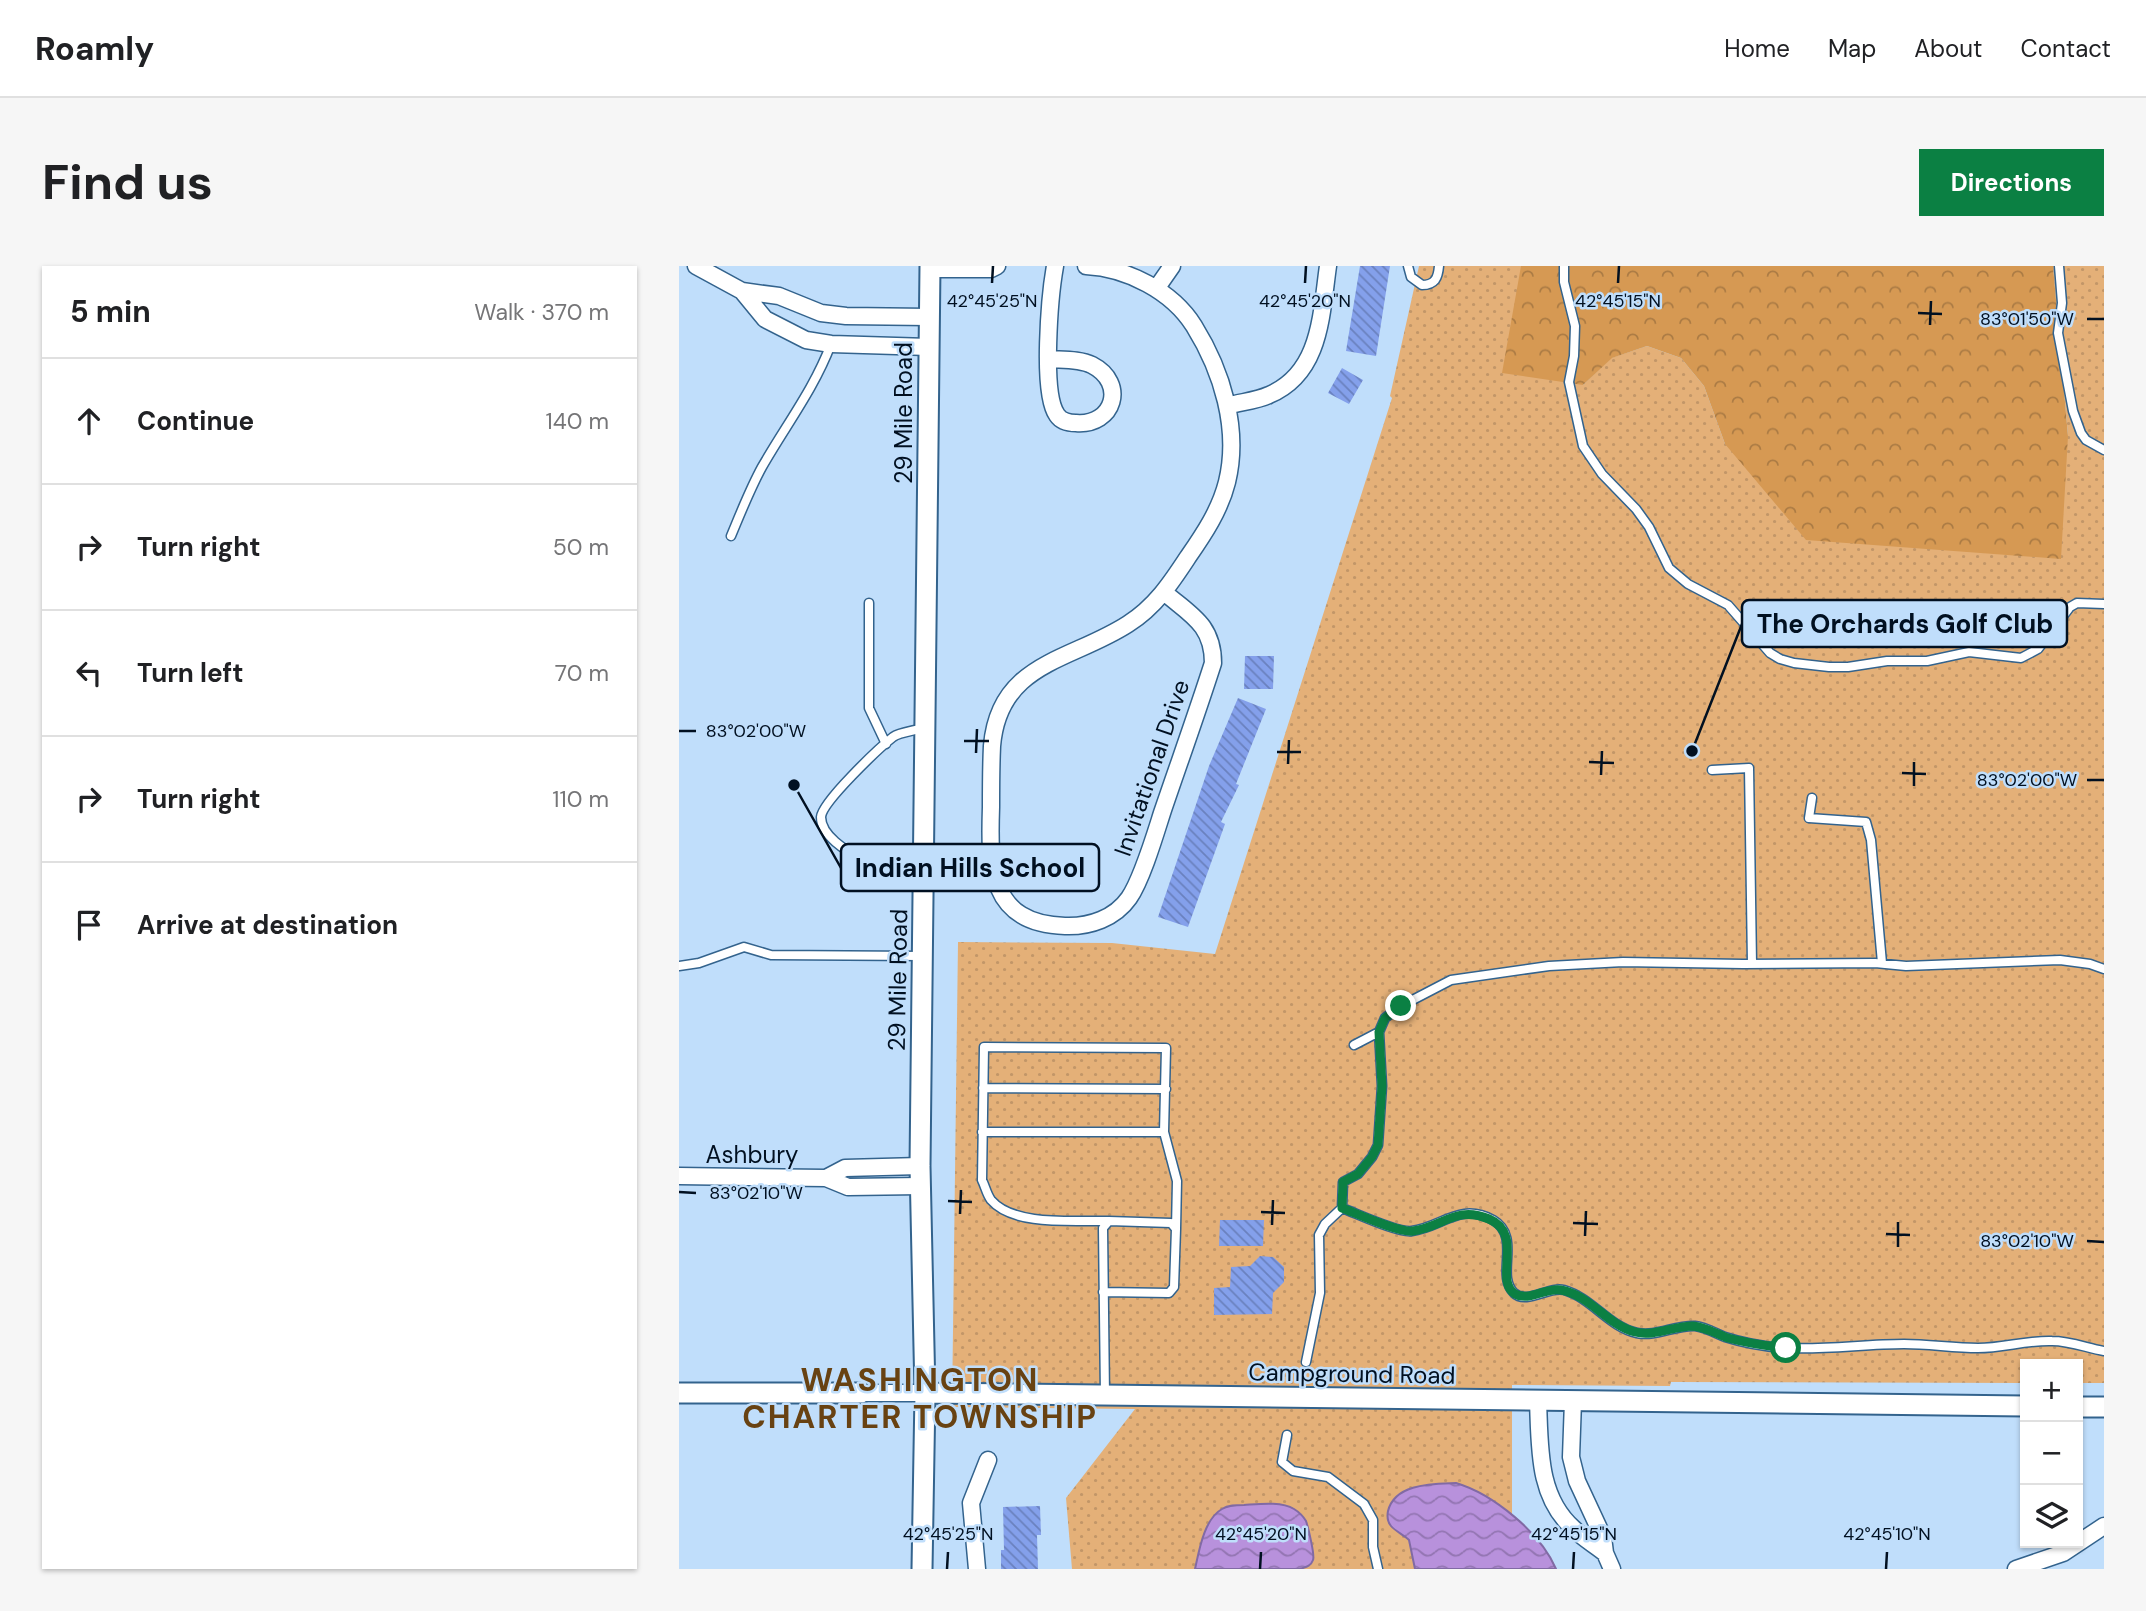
<!DOCTYPE html>
<meta charset="utf-8">
<style>
:root{--surface:#fff;--page:#f6f6f6;--text:#202124;--muted:#757577;--line:#e0e0e0;--accent:#0b8043}
body{margin:0;font-family:"DM Sans",sans-serif;background:var(--page);color:var(--text)}
.controls{position:absolute;right:21px;bottom:21px;display:grid;overflow:hidden;border-radius:0px;box-shadow:0 2px 5px #0004}
.controls button{width:63px;height:63px;display:grid;place-items:center;padding:0;border:0;border-bottom:2px solid var(--line);background:var(--surface);color:var(--text);font:35px sans-serif}
.stop{position:absolute;width:21px;height:21px;margin:-16px;border:5px solid #0b8043;border-radius:50%;background:#fff}
.stop.end{background:#0b8043;border-color:#fff;box-shadow:0 2px 7px #0008}
.list{margin:0;padding:0;list-style:none}
h2{display:flex;justify-content:space-between;align-items:center;height:91px;margin:0;padding:0 28px;font-size:30px}
h2 small{font-size:23px;font-weight:400;color:var(--muted)}
.list li{display:grid;grid-template-columns:46px 1fr auto;gap:21px;align-items:center;box-sizing:border-box;height:126px;padding:0 28px;border-top:2px solid var(--line)}
.list b{display:block;font-size:26px;white-space:nowrap}
.list em{font-size:23px;font-style:normal;color:var(--muted)}
.icon{flex:none;width:38px;height:38px;fill:none;stroke:currentColor;stroke-width:2;stroke-linecap:round;stroke-linejoin:round}
.map{position:relative;flex:none;width:1425px;height:1303px;overflow:hidden;border-radius:0px}
header{display:flex;align-items:center;gap:42px;box-sizing:border-box;height:98px;padding:0 35px;background:var(--surface);border-bottom:2px solid var(--line)}
header strong{font-size:33px}
nav{display:flex;gap:38px;margin-inline-start:auto;font-size:24px}
.intro{display:flex;align-items:center;justify-content:space-between;box-sizing:border-box;height:168px;padding:0 42px}
h1{margin:0;font-size:49px}
.button{padding:18px 32px;border-radius:0px;background:var(--accent);color:#fff;font-size:24px;font-weight:700}
main{display:flex;gap:42px;padding:0 42px}
aside{flex:1;background:var(--surface);border-radius:0px;box-shadow:0 2px 5px #0004}
.map>svg:first-child{display:block}
</style>
<header>
<strong>Roamly</strong>
<nav><a>Home</a><a>Map</a><a>About</a><a>Contact</a></nav>
</header>
<div class="intro"><h1>Find us</h1><a class="button">Directions</a></div>
<main>
<aside>
<h2>5 min<small>Walk · 370 m</small></h2>
<ul class="list">
<li><svg class="icon" aria-label="ahead" viewBox="0 0 24 24"><path d="M12 20V5M6 11l6-6 6 6"/></svg><div><b>Continue</b></div><em>140 m</em></li>
<li><svg class="icon" aria-label="right" viewBox="0 0 24 24"><path d="M7 20v-9h11M14 6l5 5-5 5"/></svg><div><b>Turn right</b></div><em>50 m</em></li>
<li><svg class="icon" aria-label="left" viewBox="0 0 24 24"><path d="M17 20v-9H6M10 6l-5 5 5 5"/></svg><div><b>Turn left</b></div><em>70 m</em></li>
<li><svg class="icon" aria-label="right" viewBox="0 0 24 24"><path d="M7 20v-9h11M14 6l5 5-5 5"/></svg><div><b>Turn right</b></div><em>110 m</em></li>
<li><svg class="icon" aria-label="arrive" viewBox="0 0 24 24"><path d="M6 21V4h12l-3 4 3 4H6"/></svg><div><b>Arrive at destination</b></div></li>
</ul>
</aside>
<div class="map">
<svg width="1425" height="1303" viewBox="0 0 1425 1303">
<defs>
<pattern id="grass-dots" width="8" height="8" patternUnits="userSpaceOnUse" patternTransform="scale(1.75)"><rect width="8" height="8" fill="#e4b078"/><path d="M2 2h.1M6 6h.1" fill="none" stroke="#c29668" stroke-width="1.8" stroke-linecap="round"/></pattern>
<pattern id="forest-crowns" width="20" height="18" patternUnits="userSpaceOnUse" patternTransform="scale(1.75)"><rect width="20" height="18" fill="#d69953"/><path d="M2 6a3 3 0 1 1 6 0M12 15a3 3 0 1 1 6 0" fill="none" stroke="#ab7b44"/></pattern>
<pattern id="water-waves" width="16" height="10" patternUnits="userSpaceOnUse" patternTransform="scale(1.75)"><rect width="16" height="10" fill="#b891dc"/><path d="M0 5q4-4 8 0t8 0" fill="none" stroke="#9375b2"/></pattern>
<pattern id="building-back-hatch" width="6" height="6" patternUnits="userSpaceOnUse" patternTransform="scale(1.75)"><rect width="6" height="6" fill="#84a0eb"/><path d="M-1 5l2 2M0 0l6 6M5-1l2 2" fill="none" stroke="#6a81be"/></pattern>
</defs>
<rect width="100%" height="100%" fill="#c0defb"/>
<path fill="url(#grass-dots)" d="M740,0H851L904,119L932,92L968,80L1002,92L1025,120L1046,178L1389,170L1374,0H1425V1117H1399V1098H1346V1117L992,1116L991,1120L833,1119V1303H393L387,1232L456,1143L273,1141L279,676L433,677L536,688L713,132L711,130Z"/>
<path fill="url(#forest-crowns)" d="M842,0H1374L1389,170L1382,293L1127,274L1046,178L1025,120L1002,92L968,80L933,92L904,119L823,107Z"/>
<path fill="url(#water-waves)" stroke="#816aa4" stroke-width="2" d="M777,1217C814,1228 862,1267 877,1303H736L730,1274C725,1269 716,1265 712,1260C708,1255 708,1250 709,1245C716,1217 754,1218 777,1217Z
M565,1239C580,1238 602,1235 615,1243C620,1246 624,1250 627,1255C629,1261 636,1289 634,1294C632,1300 627,1301 621,1303H516C520,1285 525,1253 543,1243C549,1239 557,1239 565,1239Z"/>
<path fill="url(#building-back-hatch)" d="M681,0H711L697,90L667,85Z
M663,102L684,114L670,138L649,127Z
M566,390H595L594,423H565Z
M559,432L587,443L557,518L560,519L542,556L546,558L509,661L479,651L530,500Z
M541,954H585L584,980H540Z
M581,990L594,991L605,1001V1016L594,1027L593,1048L535,1049V1022L551,1021L552,1001L571,1000Z
M361,1240L362,1269H358L359,1303H322V1284H325L324,1241Z"/>
<g fill="none" stroke-linecap="round" stroke-linejoin="round">
<g stroke="#33638d" stroke-width="11">
<path id="service" d="M729,0L732,11L743,19C756,19 759,12 760,0
M885,0V16L896,60L895,90L890,116L904,180L923,208L957,243L970,261L990,302L1009,318L1049,339L1091,387L1101,393L1115,397L1150,401H1169L1208,395H1248L1290,386L1342,392L1359,383L1391,341L1398,337L1425,338
M1380,0L1383,37L1379,67L1394,145L1402,167L1407,174L1425,184
M52,270C62,246 71,223 83,201C107,159 135,123 152,78
M190,337V442L207,478
M244,462C235,465 221,466 214,471C200,482 143,536 142,551C142,569 167,586 182,591H245
M1033,504L1070,502L1073,698
M1133,532L1130,552L1187,556L1192,574L1203,697
M0,700L20,697L65,681L92,689L244,690
M675,779L700,766
M304,822L487,823
M303,866H485
M663,942C679,948 719,967 733,965C763,961 781,936 814,954C843,971 816,1009 835,1027C847,1039 870,1020 885,1024C913,1032 930,1061 958,1067C977,1071 996,1059 1016,1060C1026,1061 1036,1067 1046,1071C1065,1077 1087,1081 1108,1082C1147,1084 1186,1078 1225,1078C1250,1078 1274,1082 1299,1082C1324,1082 1348,1074 1373,1075C1391,1075 1408,1082 1425,1085
M430,955C397,954 335,961 312,934C308,929 306,920 303,914L305,781L487,782L485,866L498,915L497,963
M424,1026L490,1027L495,1021L497,963L492,957L430,955L424,962L426,1130
M627,1096L641,1027L640,969L646,958L663,942L664,916L679,908L693,891L699,879L703,820L700,766L706,752L722,740L772,714L870,700L944,696L1064,698L1196,697L1227,700L1381,694L1411,698L1425,703
M608,1169L603,1196L614,1205L649,1211L685,1238L694,1254V1281L699,1303"/>
</g>
<g stroke="#33638d" stroke-width="19">
<path id="minor" d="M17,0L63,25L86,53L127,74L152,78L250,81
M407,0C448,2 493,25 515,60C543,105 561,163 548,216C541,244 525,268 509,291C492,317 476,341 449,358C392,395 320,396 313,480C312,501 312,521 312,541C310,600 310,658 386,660C411,661 436,652 450,632C463,613 476,569 483,547C500,497 518,447 534,397C534,359 512,349 486,327
M251,3H312L318,0
M477,23L493,0
M63,25L100,30L142,47L167,50L250,51
M370,93C384,94 401,93 413,99C448,117 435,160 397,157C390,157 382,155 378,149C362,127 371,28 376,0
M548,140C561,136 577,135 590,129C642,107 642,49 649,0
M0,910L147,912L169,921L242,920
M147,912L166,902L241,900
M182,1127H246
M859,1135C861,1180 858,1231 895,1263C904,1272 916,1279 926,1287
M894,1135L892,1191L898,1215L924,1271L926,1287L933,1303
M298,1303L292,1237L309,1194
M1337,1303L1384,1287L1425,1260"/>
</g>
<g stroke="#33638d" stroke-width="23">
<path id="tertiary" d="M0,1127H182
M246,1127L1346,1140
M1399,1141H1425
M243,1303L246,1127L241,900L251,0"/>
</g>
<use href="#service" stroke="#fff" stroke-width="8"/>
<use href="#minor" stroke="#fff" stroke-width="16"/>
<use href="#tertiary" stroke="#fff" stroke-width="19"/>
</g>
<g fill="none" stroke-linecap="round" stroke-linejoin="round">
<path stroke="#0b8043" stroke-width="9" d="M722,740L706,752L700,766L703,820L699,879L693,891L679,908L664,916L663,942C679,948 720,967 734,965C764,961 777,939 810,953C846,968 814,1014 836,1028C850,1036 867,1021 882,1024C911,1029 928,1059 956,1066C975,1071 994,1060 1014,1060C1026,1061 1038,1068 1049,1072C1068,1077 1088,1080 1107,1082"/>
</g>
<path fill="none" stroke="#011021" stroke-width="2.5" d="M313,17L314,0M626,17L627,0M939,17L940,0M1239,47L1263,48M1408,53H1425M1251,59L1252,35M0,465H17M285,475H310M598,486H622M297,487L298,463M910,496L935,497M609,498L610,474M1223,507L1247,508M922,509L923,485M1408,514H1425M1235,520V496M0,926L17,927M269,935L293,936M582,946L606,947M281,948L282,924M894,957L919,958M593,959L594,934M1207,968L1231,969M906,970L907,945M1408,975L1425,976M1219,981V956M268,1303L269,1286M581,1303L582,1286M894,1303L895,1286M1207,1303L1208,1286"/>
<g text-anchor="middle" stroke-width="5" stroke-linejoin="round" paint-order="stroke">
<g font-size="24" fill="#011021" stroke="#c0defb">
<text transform="translate(225 147) rotate(-90)" y="8">29 Mile Road</text>
<text transform="translate(473 502) rotate(-71)" y="8">Invitational Drive</text>
<text transform="translate(219 714) rotate(-89)" y="8">29 Mile Road</text>
<text x="73" y="897">Ashbury</text>
<text transform="translate(673 1108) rotate(1)" y="8">Campground Road</text>
</g>
<g font-size="32" font-weight="bold" letter-spacing="2" fill="#684212" stroke="#c0defb">
<text x="241" y="1125">WASHINGTON<tspan x="241" dy="37">CHARTER TOWNSHIP</tspan></text>
</g>
</g>
<g font-size="18" text-anchor="middle" fill="#011021" stroke="#c0defb" stroke-width="5" stroke-linejoin="round" paint-order="stroke">
<text x="313" y="41">42°45'25"N</text>
<text x="626" y="41">42°45'20"N</text>
<text x="939" y="41">42°45'15"N</text>
<text x="1348" y="59">83°01'50"W</text>
<text x="77" y="471">83°02'00"W</text>
<text x="1348" y="520">83°02'00"W</text>
<text x="77" y="933">83°02'10"W</text>
<text x="1348" y="981">83°02'10"W</text>
<text x="269" y="1274">42°45'25"N</text>
<text x="582" y="1274">42°45'20"N</text>
<text x="895" y="1274">42°45'15"N</text>
<text x="1208" y="1274">42°45'10"N</text>
</g>
<path fill="none" stroke="#011021" stroke-width="2.5" d="M1013 485L1063 358M115 519L162 602"/>
<g fill="#011021" stroke="#c0defb" stroke-width="2.5">
<circle cx="1013" cy="485" r="7"/>
<circle cx="115" cy="519" r="7"/>
</g>
<g fill="#c0defb" stroke="#011021" stroke-width="2.5">
<rect x="1063" y="334" width="325" height="47" rx="7"/>
<rect x="162" y="578" width="258" height="47" rx="7"/>
</g>
<g font-size="26" text-anchor="middle" font-weight="bold" fill="#011021">
<text x="1226" y="367">The Orchards Golf Club</text>
<text x="291" y="611">Indian Hills School</text>
</g>
</svg>
<div class="controls">
<button>+</button>
<button>−</button>
<button><svg class="icon" aria-label="layers" viewBox="0 0 24 24"><path d="M12 4l9 5-9 5-9-5zM3 14l9 5 9-5"/></svg></button>
</div>
<div class="stop" style="left:1107px;top:1082px"></div>
<div class="stop end" style="left:722px;top:740px"></div>
</div>
</main>
